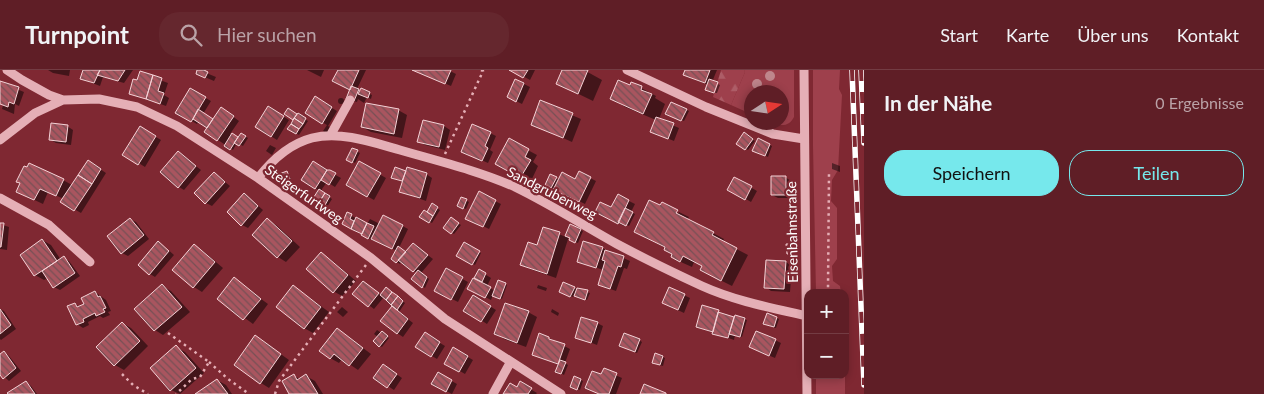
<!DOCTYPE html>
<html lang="de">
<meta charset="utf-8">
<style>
:root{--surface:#5f1e26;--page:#65272e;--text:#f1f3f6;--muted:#baa2a7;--line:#733c43;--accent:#76e8ec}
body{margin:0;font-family:Lato,sans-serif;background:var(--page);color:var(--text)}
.controls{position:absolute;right:15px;bottom:15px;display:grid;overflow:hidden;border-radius:10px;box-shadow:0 2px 8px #0003}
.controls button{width:45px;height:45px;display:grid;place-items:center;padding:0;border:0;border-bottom:1px solid var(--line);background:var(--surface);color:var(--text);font:25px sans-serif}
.compass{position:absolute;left:744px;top:15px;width:45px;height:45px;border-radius:50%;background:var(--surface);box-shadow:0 2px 8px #0003;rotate:78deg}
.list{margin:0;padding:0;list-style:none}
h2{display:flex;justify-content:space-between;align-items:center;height:65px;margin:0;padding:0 20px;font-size:21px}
h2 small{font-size:16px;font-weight:400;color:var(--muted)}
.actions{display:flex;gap:10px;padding:15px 20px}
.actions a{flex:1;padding:11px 0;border:1px solid var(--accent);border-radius:20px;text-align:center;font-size:18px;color:var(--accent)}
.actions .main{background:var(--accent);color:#111}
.icon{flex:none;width:28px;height:28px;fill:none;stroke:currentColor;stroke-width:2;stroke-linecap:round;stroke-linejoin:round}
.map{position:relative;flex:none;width:864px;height:324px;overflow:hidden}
header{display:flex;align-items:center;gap:30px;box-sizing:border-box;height:70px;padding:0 25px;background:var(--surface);border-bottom:1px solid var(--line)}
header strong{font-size:24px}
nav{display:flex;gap:28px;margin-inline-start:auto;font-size:18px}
.search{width:350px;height:45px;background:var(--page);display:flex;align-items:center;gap:12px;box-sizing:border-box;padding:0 18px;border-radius:20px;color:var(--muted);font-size:19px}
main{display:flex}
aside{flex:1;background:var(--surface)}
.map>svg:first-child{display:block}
</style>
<header>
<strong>Turnpoint</strong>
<div class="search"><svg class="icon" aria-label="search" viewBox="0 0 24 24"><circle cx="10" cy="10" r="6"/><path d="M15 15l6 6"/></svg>Hier suchen</div>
<nav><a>Start</a><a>Karte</a><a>Über uns</a><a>Kontakt</a></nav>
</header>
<main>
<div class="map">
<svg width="864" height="324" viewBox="0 0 864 324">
<defs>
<pattern id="forest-firs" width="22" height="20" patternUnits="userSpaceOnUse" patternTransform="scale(1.25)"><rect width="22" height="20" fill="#9e404c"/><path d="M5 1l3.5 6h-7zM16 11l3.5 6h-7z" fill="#ad5d67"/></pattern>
<pattern id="building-back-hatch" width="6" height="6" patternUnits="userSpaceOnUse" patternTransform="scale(1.25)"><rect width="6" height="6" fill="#a9555f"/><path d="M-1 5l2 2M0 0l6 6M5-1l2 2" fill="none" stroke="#765055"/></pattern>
</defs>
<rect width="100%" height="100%" fill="#7f2832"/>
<path fill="#9e404c" d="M744,0H794V47C789,57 781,56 772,53L782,52V22H752L751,44L731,35L745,2Z
M813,0H840L839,19L842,25L838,100L832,110L831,131L837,138V189L832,196L833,211L840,216L841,223H816L813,76Z
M816,305H845V324H816Z"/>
<path fill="url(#forest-firs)" d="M721,0H744L745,2L731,35L713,27Z"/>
<path fill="#0007" d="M48,0H70L69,6L53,3Z
M84,0H133L124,13L103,7L100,16L82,9Z
M199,0L216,7L214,11L200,5Z
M307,0H324L321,7Z
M339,0H366L357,19L361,22L362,20L372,25L371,29L367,27L364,33L358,29L357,32L350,30L351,19Z
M414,0H448L456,4L451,16Z
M512,0H535L530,10Z
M564,0H584L602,10L593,31L558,14Z
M687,0H717L712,12L709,15L691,8Z
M141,3L168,13L164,25L169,28L166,36L130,23L138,12Z
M516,10L530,17L522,34L514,30Z
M0,12L24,22L19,36L15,34L14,44L2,39L3,35L0,34Z
M632,13L656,26L655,28L665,34L659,49L679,58L674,71L652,62L656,50L625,37L611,28L631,17Z
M718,14L720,15L717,23H715Z
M190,19L211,31L203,44L214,50L227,42L239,51L230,64L238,69L241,64L248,68L243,76L237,73L233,80L206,62L209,58L199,51L197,54L176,42Z
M315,28L337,41L328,56L336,61L328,64L323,61L327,55L306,43Z
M338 31a3 3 0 1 1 6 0a3 3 0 1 1-6 0Z
M541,32L581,49L572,72L532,54Z
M671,33L689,41L684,51L667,43Z
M269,37L289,50L277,70L256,57Z
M289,40L308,51L299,65L289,59L295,49Z
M398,40L407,45L402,68L371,62L362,57Z
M424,51L444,56L450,60L445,80L425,75L419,71Z
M67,56L73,60L71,75L56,73L51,70Z
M141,58L161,70L145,97L124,84Z
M490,63L496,66L490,80L493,82L488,93L468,84Z
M744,64L755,71L748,80L738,73Z
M509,70L537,85L533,92L538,96L532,109L526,106L524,109L497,94Z
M759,70L772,76L768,87L754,80Z
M270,75L276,78L272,85L266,81Z
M352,79L360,83L355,93L348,89Z
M178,82L201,100L184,120L179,117Z
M88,91L106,103L81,143L62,132L64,129L48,122L43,134L26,126L21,113L63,110L72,115Z
M360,93L386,108L374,130L347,115Z
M832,93L840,96V102L832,99Z
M319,96L341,108L335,117L327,112L322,119V122L332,129L327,137L314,129L320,121L302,110Z
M286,102L289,104L291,110L286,112L283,111Z
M406,102L426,104L432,108L426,131L401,122L404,112L395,109Z
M214,103L230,116L212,136L206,133Z
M551,106L560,110H576L590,108L596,111L585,134L546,115Z
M785,107L791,111V128H778L772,125Z
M735,108L757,121L751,132L729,119Z
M479,123L501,134L489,159L473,151Z
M619,126L635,134L631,142L635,144L629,156L625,154L624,156L602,145L612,139Z
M249,128L263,140L248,158L242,155Z
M462,128L469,132L466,139L461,137Z
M432,135L440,140L432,153L421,147L427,143Z
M679,142L689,147L687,150L713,163L724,169L723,172L748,185L732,216L712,206L703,196L694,192L692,197L683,193L672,187L673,184L666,178L646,168L672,148L675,149Z
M348,144L367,154L370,149L380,154L384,146L408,159L399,178L406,183L413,174L433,189L421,203L429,209L425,218L413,209L417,203L402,191L400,194L392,189L397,181L375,170L374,171L368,168L349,157Z
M130,149L136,152L149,169L128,186L122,183Z
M451,149L461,155L454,164L445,158Z
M267,150L276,155L300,177L286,192L278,187Z
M0,154L9,157L7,180L0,179Z
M571,156L583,161L578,173L573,171L569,166L556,208L530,199L522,194L538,177L544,158L566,167Z
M42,170L51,175L61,190L64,188L69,191L80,206L60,220L54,217L48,208L44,210L35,205L21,185Z
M464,174L481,183L475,195L458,185Z
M794,175L796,176V184L790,185L788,183Z
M164,176L174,185L155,207L150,204Z
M194,176L203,181L223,198L202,222L194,217Z
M602,178L630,191L627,199L624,198L616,221L599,215L604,200L584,194Z
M322,184L330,189L356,211L342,226L333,221Z
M786,192L792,196L790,222L771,221L766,217Z
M446,200L468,212L458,232L436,221Z
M480,201L491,208L487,216L495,221L505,214L507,215L502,229L493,225L491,230L469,219Z
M234,209L268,234L253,254L218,228Z
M538,215L547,218L546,221L537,218Z
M162,216L171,221L190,242L163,265L155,260Z
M293,216L329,242L313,263L304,258Z
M369,216L381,225L389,220L405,233L399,242L413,253L403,267L397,263L399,240L384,227L374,239L354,224Z
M574,218L590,223L587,230L574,225L573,227L560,221Z
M669,218L690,228L684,243L663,233Z
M95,222L106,230L111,241L108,242L110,245L103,248L100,246L88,252L89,255L83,258L77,254L75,234L80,237L85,234Z
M474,226L496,240L487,254L465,240Z
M342,237L348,242L343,247L337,242Z
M0,239L4,241L16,259L1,270L0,269Z
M552,239L559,243L558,246L551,242Z
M718,241L724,245L747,250L742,267L735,265L734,270L697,257Z
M528,242L537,247L526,277L504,269L496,264Z
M776,248L779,249L776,258L767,255Z
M122,253L131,258L148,276L124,300L115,295Z
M597,253L603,256L597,275L576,267Z
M338,259L371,284L358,300L342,289L339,293L330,288Z
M377,260L389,268L382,277L380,276L378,267L374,264Z
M425,264L445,276L437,289L417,277Z
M549,268L570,279L565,293L568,295L564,305L557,301L560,295L533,285Z
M639,270L642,272L637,283L623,277Z
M775,270L781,273L775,288L756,280Z
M264,272L289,290L269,318L261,313Z
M176,277L185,282L204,303L180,324L171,320Z
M454,279L473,290L465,304L446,293Z
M4,282L9,286L21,301L9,311L0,303V285Z
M662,287L665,288L663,296L656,294Z
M389,299L402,308L394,320L374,307Z
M604,300L622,308L616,324H599L587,318L602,306Z
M439,304L457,314L452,324L433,314Z
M294,306L300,309L306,306L315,311L323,324H291Z
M575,308L583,311L580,320L574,318Z
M217,310L226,315L232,324H198Z
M26,312L31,316L37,324H10Z
M520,313L537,323L536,324H505L517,319Z"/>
<path fill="url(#building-back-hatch)" stroke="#f4d2d6" d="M83,0H100L94,13L80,9Z
M100,0H125L118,11L97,5Z
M197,0H204L208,2L205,8L196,4Z
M338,0H359L350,20L332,11Z
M412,0H451L445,14Z
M509,0H528L523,8Z
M562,0H588L578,24L556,14Z
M685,0H710L705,13L683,5Z
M140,1L153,5L146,29L129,24L133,9L137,10Z
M153,5L162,8L158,21L164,23L160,34L146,29Z
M515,9L524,13L516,32L507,27Z
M709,9L718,12L714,23L705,20Z
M618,10L630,15L631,12L642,16L641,20L652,24L643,44L610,29Z
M0,11L19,17L14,34L9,32L8,37L0,34Z
M351,16L359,19L354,31L346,29Z
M190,18L206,27L191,52L175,43Z
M361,18L370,22L368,28L358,24Z
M315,26L332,37L322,54L305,43Z
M540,30L573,43L563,68L531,55Z
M671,32L687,39L681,51L665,44Z
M366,33L399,39L394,64L361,57Z
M268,36L284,46L271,67L255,57Z
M221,37L234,46L217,71L204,62Z
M288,38L297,44L293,50L284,44Z
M198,39L213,49L207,58L193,49Z
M298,43L306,48L303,54L294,48Z
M656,47L674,53L668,69L650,62Z
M294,48L303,54L299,59L291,54Z
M423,50L444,55L439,77L417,72Z
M51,53L68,55L66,72L49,70Z
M291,54L299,59L296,64L287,59Z
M472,54L491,62L485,76L488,78L482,91L461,82Z
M140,56L156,66L138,95L122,85Z
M744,62L753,69L745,80L736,74Z
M232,63L238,67L230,80L224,76Z
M241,63L246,66L239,76L234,73Z
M509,68L529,79L525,87L531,90L522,105L517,102L515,105L495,94Z
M758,68L770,74L765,86L752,81Z
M352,78L358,80L352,93L346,90Z
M178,81L196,96L178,118L160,102Z
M88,90L101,99L92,114L78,105Z
M313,91L327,100L315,119L301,110Z
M359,91L381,103L367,127L346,115Z
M29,93L64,109L56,126L40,119L34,130L16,122L20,113L16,112L24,96L27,97Z
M395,97L406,101L402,111L391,108Z
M407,97L427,103L420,128L399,122Z
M327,100H330L336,103L329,115L321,110Z
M287,101L290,109L282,111L279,104Z
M579,101L591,107L579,132L553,120L562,102L575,109Z
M214,102L225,112L205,134L194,123Z
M550,104L557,107L551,118L545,115Z
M78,105L92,114L74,141L60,132Z
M771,106H786V125H771Z
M734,107L752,116L745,130L727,120Z
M319,119L325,123L318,134L312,130Z
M479,121L496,130L483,157L465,149Z
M244,123L258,136L241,156L227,142Z
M325,123L330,126L324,137L318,134Z
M618,124L629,130L618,154L595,142L600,132L611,137Z
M461,127L467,129L463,139L457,136Z
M649,130L660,135L662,132L678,140L676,143L714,162L712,165L737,178L721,211L700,200L702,196L683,186L680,192L671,187L672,184L664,180L665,177L634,162Z
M432,133L438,137L433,146L427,142Z
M625,138L633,142L626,156L618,152Z
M424,140L433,146L429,153L419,147Z
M347,142L352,144L350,149L354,151L351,159L342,154Z
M383,145L403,155L392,179L371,169Z
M356,147L367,153L362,164L351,159Z
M451,147L459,153L451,164L443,158Z
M130,148L144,165L121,184L107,166Z
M267,148L292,171L277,188L252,165Z
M0,153H4L1,177H0Z
M367,153L374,156L368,169L361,165Z
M570,154L581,159L575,173L569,170L570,168L565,166Z
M543,157L560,162L547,204L520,195L528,172L537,175Z
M42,169L57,191L34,206L20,185Z
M158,171L169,181L149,205L138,195Z
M583,171L603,177L596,198L577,192Z
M464,172L480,181L472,195L456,186Z
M413,173L428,185L413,202L398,190Z
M194,174L215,192L193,218L172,200Z
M786,174H794V183L787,184Z
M398,176L406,182L396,193L391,189Z
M605,180L624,186L621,197L618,196L610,219L598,215L605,191L602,190Z
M321,182L348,205L333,223L306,199Z
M64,186L75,203L53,218L42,201Z
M766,190L786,191L784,219L764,218Z
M446,198L463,207L451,230L434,221Z
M479,199L486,203L482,212L474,208Z
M418,200L427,207L422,218L411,209Z
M234,207L261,229L243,250L217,229Z
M473,208L491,217L485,228L467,219Z
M498,210L506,213L500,229L492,226Z
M363,211L379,223L368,237L352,224Z
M563,212L575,217L570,227L559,222Z
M162,214L182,237L154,261L134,239Z
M293,215L321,237L304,259L276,237Z
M386,217L392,222L386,230L380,225Z
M669,217L685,224L678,240L662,233Z
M577,218L588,220L585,230L574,226Z
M95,221L98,227L100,226L106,238L103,239L105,242L96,246L95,243L83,249L84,252L76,255L67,236L75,233L77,237L84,234L81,228Z
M392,222L398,226L391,235L386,230Z
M473,225L491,236L481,252L463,241Z
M398,226L403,231L397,240L391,235Z
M505,233L529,241L517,273L494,264Z
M702,235L719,240L713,262L696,257Z
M392,236L408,249L397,264L380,251Z
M0,239L11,255L0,264Z
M718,242L734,247L728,268L712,264Z
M767,243L777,247L774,257L763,254Z
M735,245L745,248L740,267L729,264Z
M581,247L598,252L591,273L575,268Z
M122,252L140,271L114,296L96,277Z
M337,258L363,278L349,296L334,284L330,289L319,281Z
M382,261L388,266L379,277L373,271Z
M756,261L776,269L769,286L749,277Z
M425,262L440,272L431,287L415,277Z
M539,263L549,267V269L565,274L558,294L532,285Z
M624,263L640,269L635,282L619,276Z
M255,265L281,284L260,314L234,295Z
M176,275L196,298L170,321L150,298Z
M453,277L468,286L459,302L444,294Z
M4,281L16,298L3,309L0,305V284Z
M655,283L663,286L660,295L652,293Z
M560,290L566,292L561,304L555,302Z
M383,294L397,304L387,318L373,308Z
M604,298L617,303L609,324H599L585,318L592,301L601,304Z
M438,302L452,310L446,322L431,314Z
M294,304L297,310L306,304L318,324H289L282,311Z
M574,306L581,309L577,320L570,317Z
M217,309L228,324H195Z
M26,311L35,324H8L7,323Z
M520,311L532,318L528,324H503L510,313L517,317Z
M644,314L666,323V324H640Z"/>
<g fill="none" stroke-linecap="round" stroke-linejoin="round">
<path stroke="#e5afb6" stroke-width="2.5" stroke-dasharray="2.5 4" stroke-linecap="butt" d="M445,84L483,1L481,0
M825,223L828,218L829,103
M168,263L209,292L200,307L192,309L176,324
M209,292L228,309L249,324
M122,304L133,315L148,324
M275,324L279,311L366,195"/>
<path stroke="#e5afb6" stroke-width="9" d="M7,0L22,10L49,25L63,30L99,29L137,37L177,56L258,108L371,188L445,249L561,324
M627,0L706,37L773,64L804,69
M804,0L807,324
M330,66L350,30
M0,70L35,43L63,30
M258,108C272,90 289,74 312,68C341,61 372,72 400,80C438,91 479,101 515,117C550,134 583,155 617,174C645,189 674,203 702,216C735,231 772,238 807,246
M0,128L49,155L90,192
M493,324L510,293"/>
<g stroke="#fff" stroke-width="5.5">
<path id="rail" d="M852,0L864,315
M861,0L864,73"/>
</g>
<use href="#rail" stroke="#7f2832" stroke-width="4" stroke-dasharray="11" stroke-linecap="butt"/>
</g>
<g fill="#bf868c">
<circle cx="770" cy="6" r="5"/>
<circle cx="757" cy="14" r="5"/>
</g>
<g text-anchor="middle" stroke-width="4.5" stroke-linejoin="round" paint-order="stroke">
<g font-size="14" fill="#fff" stroke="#7f2832">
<text transform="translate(552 123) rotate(27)" y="5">Sandgrubenweg</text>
<text transform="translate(304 124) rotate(35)" y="5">Steigerfurtweg</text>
<text transform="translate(792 162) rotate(-91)" y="5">Eisenbahnstraße</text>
</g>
</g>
</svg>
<div class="controls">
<button>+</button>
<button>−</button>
</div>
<svg class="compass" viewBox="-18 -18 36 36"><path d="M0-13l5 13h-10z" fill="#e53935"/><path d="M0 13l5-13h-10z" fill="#baa2a7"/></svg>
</div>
<aside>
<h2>In der Nähe<small>0 Ergebnisse</small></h2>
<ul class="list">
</ul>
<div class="actions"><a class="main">Speichern</a><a>Teilen</a></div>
</aside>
</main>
